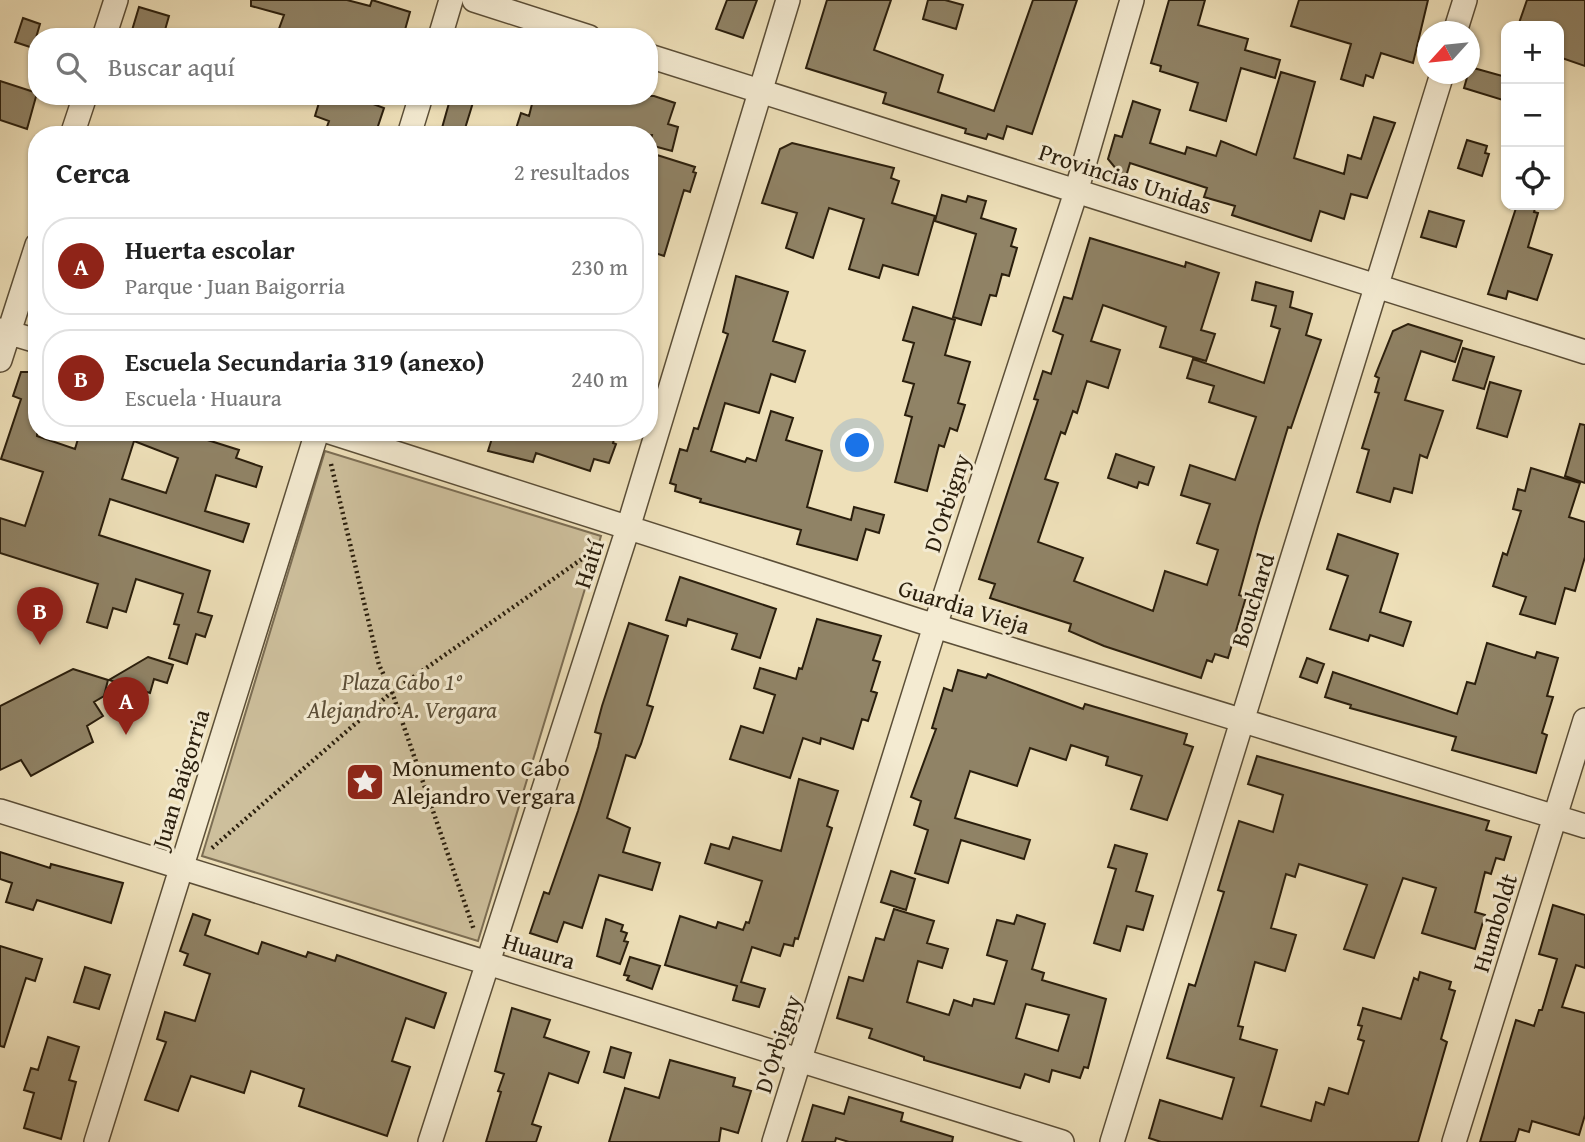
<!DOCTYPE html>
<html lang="es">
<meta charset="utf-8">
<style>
:root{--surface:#fff;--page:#f6f6f6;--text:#222;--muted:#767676;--line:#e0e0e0;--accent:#8f2418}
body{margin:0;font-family:"Gentium Book Plus",serif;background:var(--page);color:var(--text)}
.controls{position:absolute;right:21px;top:21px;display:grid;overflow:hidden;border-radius:14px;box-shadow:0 2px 5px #0004}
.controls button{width:63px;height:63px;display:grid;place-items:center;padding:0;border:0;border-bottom:2px solid var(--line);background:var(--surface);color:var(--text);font:35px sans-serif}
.compass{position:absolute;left:1417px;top:21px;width:63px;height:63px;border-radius:50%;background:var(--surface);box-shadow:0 2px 5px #0004;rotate:243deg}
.you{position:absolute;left:858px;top:446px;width:24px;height:24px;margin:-18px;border:5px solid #fff;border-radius:50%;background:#1a73e8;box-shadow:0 0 0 10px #1a73e833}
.badge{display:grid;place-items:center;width:46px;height:46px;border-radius:50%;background:var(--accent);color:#fff;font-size:23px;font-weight:700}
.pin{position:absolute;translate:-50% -58px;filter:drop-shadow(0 2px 4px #0008)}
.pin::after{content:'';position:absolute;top:37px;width:24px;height:21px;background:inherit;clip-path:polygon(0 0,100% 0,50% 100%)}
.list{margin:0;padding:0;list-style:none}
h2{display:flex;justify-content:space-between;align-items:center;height:91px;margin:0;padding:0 28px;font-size:30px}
h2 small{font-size:23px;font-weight:400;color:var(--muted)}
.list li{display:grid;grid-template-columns:46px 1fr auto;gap:21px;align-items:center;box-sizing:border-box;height:98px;margin:0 14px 14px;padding:0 14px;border:2px solid var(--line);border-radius:28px}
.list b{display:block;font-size:26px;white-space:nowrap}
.list p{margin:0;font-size:23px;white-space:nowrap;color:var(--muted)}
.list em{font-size:23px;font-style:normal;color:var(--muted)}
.icon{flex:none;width:38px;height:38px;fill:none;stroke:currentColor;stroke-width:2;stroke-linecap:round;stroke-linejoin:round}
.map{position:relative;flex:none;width:1585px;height:1142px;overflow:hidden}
.search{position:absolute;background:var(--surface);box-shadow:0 2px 5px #0004;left:28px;top:28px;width:630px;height:77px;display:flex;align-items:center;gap:18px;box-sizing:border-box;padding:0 24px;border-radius:28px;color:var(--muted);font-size:26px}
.panel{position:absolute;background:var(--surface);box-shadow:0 2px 5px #0004;left:28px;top:126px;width:630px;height:315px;border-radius:28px}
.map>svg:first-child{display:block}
</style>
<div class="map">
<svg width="1585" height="1142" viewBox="0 0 1585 1142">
<rect width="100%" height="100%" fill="#eee0b9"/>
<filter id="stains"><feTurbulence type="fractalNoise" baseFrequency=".00286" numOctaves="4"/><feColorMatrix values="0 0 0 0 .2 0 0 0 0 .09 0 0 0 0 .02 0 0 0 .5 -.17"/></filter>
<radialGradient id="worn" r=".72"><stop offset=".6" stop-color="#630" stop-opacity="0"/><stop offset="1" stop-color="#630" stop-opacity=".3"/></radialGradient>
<path fill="#cdbf9c" stroke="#7c6e54" stroke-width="2" d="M325,451L601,536L478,941L202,856Z"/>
<path fill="#908366" stroke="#2a1e0c" stroke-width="2" fill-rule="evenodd" d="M251,0H347L370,6L372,0L410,12L403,37L380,30L378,37H276L284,15L251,6Z
M727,0H757L743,38L716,29Z
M827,0H891L874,50L943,75L938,92L994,111L1033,0H1077L1032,134L1007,126L1003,139L988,134L986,139L965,133L966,129L883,103L886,93L806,68Z
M928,0H945L963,5L956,29L923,19Z
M1169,0H1205L1198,25L1248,39L1245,50L1280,60L1275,78L1241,68L1226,121L1190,110L1198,83L1160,71L1161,66L1151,63Z
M1299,0H1428L1413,63L1381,53L1373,78L1366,75L1363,86L1341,79L1351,44L1291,26Z
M1527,0H1585V66L1559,57V26H1518Z
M139,7L169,16L163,37H130Z
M23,18L40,24L33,48L15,42Z
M1470,67L1506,77V101L1464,88Z
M1281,72L1315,82L1294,158L1344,174L1348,155L1361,159L1374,117L1395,123L1367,198L1351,194L1344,219L1320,211L1311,241L1232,215L1235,206L1204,197L1207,188L1130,163L1125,180L1108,159L1115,135L1122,137L1133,101L1160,110L1150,143L1185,154L1187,147L1216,156L1221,141L1256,155Z
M0,81L37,93L27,129L0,120Z
M321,96H369L368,102L384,108L375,135H324L329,121L315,116Z
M451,96H475L463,135H440Z
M534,96H654L675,103L668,124L678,127L672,151L650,145L652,135H514L521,113L529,116Z
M1467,140L1487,146L1485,153L1489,154L1482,176L1458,168Z
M792,143L894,168L891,178L899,181L892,203L935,216L918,275L883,265L879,278L849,269L864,219L829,208L813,258L786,248L797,213L762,203L780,149Z
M657,155L695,167L693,172L696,173L690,192L684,190L664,256L649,251V178Z
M942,195L966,202L968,196L986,201L981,218L1016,229L1011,246L1017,248L1009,276L1002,274L996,296L990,295L981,325L953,317L976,234L935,221Z
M1517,205H1536L1534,212L1538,213L1528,247L1552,255L1537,300L1508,291L1506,299L1488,294Z
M1429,211L1464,221L1456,247L1421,237Z
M1090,238L1185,267L1186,262L1219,273L1201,330L1215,334L1206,361L1160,347L1166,327L1103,305L1091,341L1120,350L1108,388L1087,381L1077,413L1073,411L1065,434L1061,432L1045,479L1058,483L1038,542L1083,558L1074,581L1153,611L1165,571L1207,585L1218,550L1197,543L1210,504L1181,495L1190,465L1235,480L1256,417L1209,402L1214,386L1187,378L1193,359L1264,383L1280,329L1271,326L1276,306L1252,300L1256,282L1293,292L1290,307L1312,314L1306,335L1321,340L1291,428L1288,427L1258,526L1239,595L1246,597L1228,658L1215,654L1212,662L1207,660L1201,678L1104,646L1069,631L1071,624L990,598L995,584L979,579L1038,400L1034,399L1043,371L1051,374L1063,335L1053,331L1064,297L1072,299Z
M736,276L788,292L773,341L805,351L795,382L771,374L759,413L725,403L711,451L745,462L747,458L756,461L771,411L793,418L786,440L822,451L807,507L851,520L854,507L884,515L879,533L866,529L857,560L797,544L801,530L700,502L701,499L675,491L676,485L670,483L680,449L687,451L694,428L698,429L728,334L723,332Z
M913,307L955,320L945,355L970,362L958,403L965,405L957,431L950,428L944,447L939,445L927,491L895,482L912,417L905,415L914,384L903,381L914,343L903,340Z
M1408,324L1462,341L1455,362L1421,351L1405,400L1443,411L1427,458L1420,455L1412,493L1394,488L1390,502L1357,492L1369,450L1362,448L1379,393L1375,392L1379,378L1375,376L1393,331Z
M1463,348L1494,357L1484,389L1453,380Z
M33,361L37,362V436L75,449L80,432H199L198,437L239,450L236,458L262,467L256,487L216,475L205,511L249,524L243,542L110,499L99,535L210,571L198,612L212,616L205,637L196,634L187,664L169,658L179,625L174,624L183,594L136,579L126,612L113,608L107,628L87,622L98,584L0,553V518L25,526L43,472L1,459L21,399L13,396L21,372H29ZM134,441L178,458L166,493L122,479Z
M1490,382L1521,391L1507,437L1477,428Z
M1580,424L1585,425V483L1565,476Z
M494,432H616L613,443L616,444L609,463L594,459L590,471L536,453L533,462L488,451Z
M1116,454L1154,467L1148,485L1139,482L1137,488L1108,478Z
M1531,468L1580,483L1569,517L1585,522V557L1575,591L1565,588L1555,624L1520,614L1526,597L1493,586L1503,553L1507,555L1521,511L1513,509L1518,489L1525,491Z
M1338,534L1398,554L1380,612L1411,622L1403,646L1370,635L1368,641L1330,629L1348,576L1327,569Z
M680,577L776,609L760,658L732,649L737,634L688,619L686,626L666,620Z
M817,619L881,636L873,660L880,662L871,691L877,693L868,721L862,719L853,749L821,738L820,744L803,738L790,778L730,759L741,726L763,733L775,695L754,688L760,668L796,679L799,668L802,669Z
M629,623L668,636L647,705L653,707L641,744L635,758L626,755L607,818L630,828L623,852L660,863L652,890L599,875L582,928L564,922L557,942L530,933L544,892L549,894L578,811L598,747L601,734L595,732L602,706Z
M1487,643L1535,658L1537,652L1558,658L1547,696L1553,697L1542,733L1547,735L1536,773L1452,750L1456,737L1350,708L1351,705L1325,697L1333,672L1457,714L1467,682L1475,684Z
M148,657L173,665L167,683L154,679L150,693L109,680Z
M1307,658L1324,664L1317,683L1300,677Z
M73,669L108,680L104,696L94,702L103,716L87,726L93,742L31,776L21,760L0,770V706Z
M958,670L986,678L988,674L1083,709L1085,704L1187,734L1184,744L1193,747L1167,820L1131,809L1142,776L1106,765L1108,757L1071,745L1066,760L1030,748L1017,786L970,771L955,818L1030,840L1024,859L961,840L948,883L915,873L928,830L914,825L921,801L911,797L936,729L932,728L944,688L952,691Z
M1257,756L1489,821L1486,830L1511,837L1504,860L1496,858L1491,874L1485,872L1475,912L1485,915L1475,949L1422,933L1436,888L1403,878L1374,958L1344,949L1367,885L1299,864L1295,877L1286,874L1271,928L1296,935L1285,971L1255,962L1238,1026L1243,1027L1240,1039L1277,1050L1261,1106L1311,1121L1316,1102L1324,1105L1329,1088L1348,1094L1364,1041L1358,1039L1362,1026L1358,1025L1363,1008L1401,1019L1414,978L1418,980L1420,972L1451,982L1449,989L1455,991L1441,1039L1447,1042L1418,1142H1161L1149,1138L1160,1100L1222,1119L1234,1078L1167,1058L1189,984L1195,986L1224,892L1218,890L1239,821L1273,832L1283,795L1248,784Z
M799,779L838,791L827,826L832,828L798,939L795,938L793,946L784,944L780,956L752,947L741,982L765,989L759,1007L733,1000L737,986L665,965L680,916L716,928L718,922L743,930L746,922L749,923L762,881L705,863L711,844L729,849L733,837L781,851Z
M1115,845L1147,854L1136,891L1153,896L1143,930L1127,926L1120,951L1094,943L1116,869L1108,867Z
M0,852L50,868L51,864L123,883L111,923L37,900L33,910L6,902L12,883L0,879Z
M891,871L915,879L906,910L881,902Z
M1553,905L1585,915V968L1576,965L1562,1007L1585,1013V1115L1579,1135L1532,1121L1529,1132L1519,1129L1515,1142H1480L1516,1020L1534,1026L1539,1010H1542L1557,959L1539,954Z
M894,909L934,921L927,943L948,949L942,968L918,961L907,1002L949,1015L954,1000L972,1006L974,999L994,1004L1007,961L987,955L997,920L1014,924L1017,915L1045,924L1032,969L1044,973L1042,980L1106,999L1088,1068L1084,1067L1080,1078L1052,1070L1049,1082L1025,1074L1020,1088L924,1060V1057L869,1038L872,1029L837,1018L849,977L863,981L876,938L884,940ZM1026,1004L1069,1015L1058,1051L1016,1038Z
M193,914L210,920L205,935L258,954L262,942L306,957L308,952L335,961L337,955L446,993L434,1028L406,1018L392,1061L410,1067L387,1136L299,1106L304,1089L251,1071L244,1093L191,1076L178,1111L145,1100L166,1042L157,1039L165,1012L195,1021L210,974L184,965L188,954L180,951Z
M606,919L623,925L621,931L627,933L624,941L628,942L620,964L597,956Z
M0,946L42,959L35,981L26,978L4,1047L0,1046Z
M630,957L660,966L652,989L627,980L629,976L624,975Z
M85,967L110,975L99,1009L74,1002Z
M512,1008L550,1020L544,1037L589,1052L578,1083L549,1073L532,1124L541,1127L536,1142H486L501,1092L498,1091L504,1074L495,1071Z
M48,1037L79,1047L69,1080L76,1082L61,1139L24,1128L34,1093L24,1090L31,1068L38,1070Z
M611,1047L631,1053L624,1078L604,1072Z
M670,1060L735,1078L733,1086L751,1091L738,1133L721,1128L719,1142H609L625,1088L659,1098Z
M849,1097L903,1113L901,1121L953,1137L952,1142H849L836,1138L835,1142H802L813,1105L844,1114Z"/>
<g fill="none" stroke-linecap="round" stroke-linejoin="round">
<g stroke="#5b4e37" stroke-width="26">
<path id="minor" d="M474,0L589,37
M1455,32L1465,0
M104,37L116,0
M440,37L451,0
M649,56L1585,352
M72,135L85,96
M409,135L421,96
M0,330L37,341
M0,360L37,245
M330,432L935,626L1585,826
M0,811L1062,1142
M96,1142L317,432
M430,1142L628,528L788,0
M774,1142L935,626L1076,192L1132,0
M1112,1142L1442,74
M1454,1142L1585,720"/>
</g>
<path stroke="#2a1e0c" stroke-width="4.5" stroke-dasharray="2 3.5" stroke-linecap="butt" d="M331,464L379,665L392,692L474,930
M212,848L392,692L599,547"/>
<use href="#minor" stroke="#f4ebd2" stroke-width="23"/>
</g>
<defs>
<g id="sight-square" transform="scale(2.0125)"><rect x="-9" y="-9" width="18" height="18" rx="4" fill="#8f2418" stroke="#f4ebd2"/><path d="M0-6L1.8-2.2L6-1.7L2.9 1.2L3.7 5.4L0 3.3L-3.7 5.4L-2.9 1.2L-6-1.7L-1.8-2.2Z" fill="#fff"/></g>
</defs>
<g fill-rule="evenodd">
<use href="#sight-square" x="365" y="782"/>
</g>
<g text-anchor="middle" stroke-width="6" stroke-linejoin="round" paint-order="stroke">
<g font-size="24" fill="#2a1e0c" stroke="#f4ebd2">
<text transform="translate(1125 179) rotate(18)" y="8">Provincias Unidas</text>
<text transform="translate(947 503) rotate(-72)" y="8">D'Orbigny</text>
<text transform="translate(589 564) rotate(-72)" y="8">Haití</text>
<text transform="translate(1253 600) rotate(-73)" y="8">Bouchard</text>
<text transform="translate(964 607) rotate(17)" y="8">Guardia Vieja</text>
<text transform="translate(181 779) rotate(-73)" y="8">Juan Baigorria</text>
<text transform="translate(1495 923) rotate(-73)" y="8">Humboldt</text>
<text transform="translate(539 951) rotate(17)" y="8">Huaura</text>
<text transform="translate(778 1044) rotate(-72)" y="8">D'Orbigny</text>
</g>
<g font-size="24" font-style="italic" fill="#5b4e37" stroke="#f4ebd2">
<text x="402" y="690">Plaza Cabo 1°<tspan x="402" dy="28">Alejandro A. Vergara</tspan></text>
</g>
<g font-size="24" fill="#2a1e0c" stroke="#f4ebd2" text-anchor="start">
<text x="392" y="776">Monumento Cabo<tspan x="392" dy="28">Alejandro Vergara</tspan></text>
</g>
</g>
<rect width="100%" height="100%" filter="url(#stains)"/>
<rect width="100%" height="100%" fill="url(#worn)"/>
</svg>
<div class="controls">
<button>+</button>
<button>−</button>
<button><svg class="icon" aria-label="locate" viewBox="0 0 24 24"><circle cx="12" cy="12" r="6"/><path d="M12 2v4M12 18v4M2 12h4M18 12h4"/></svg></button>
</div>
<svg class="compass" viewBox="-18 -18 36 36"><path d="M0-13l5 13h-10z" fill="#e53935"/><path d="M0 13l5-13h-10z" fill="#767676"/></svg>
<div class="you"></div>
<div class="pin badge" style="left:126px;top:735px">A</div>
<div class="pin badge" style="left:40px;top:645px">B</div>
<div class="search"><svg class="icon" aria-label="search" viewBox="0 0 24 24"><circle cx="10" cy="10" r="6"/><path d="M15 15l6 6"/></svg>Buscar aquí</div>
<section class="panel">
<h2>Cerca<small>2 resultados</small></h2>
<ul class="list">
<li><span class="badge">A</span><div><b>Huerta escolar</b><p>Parque · Juan Baigorria</p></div><em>230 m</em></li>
<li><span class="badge">B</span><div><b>Escuela Secundaria 319 (anexo)</b><p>Escuela · Huaura</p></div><em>240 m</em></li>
</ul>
</section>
</div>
